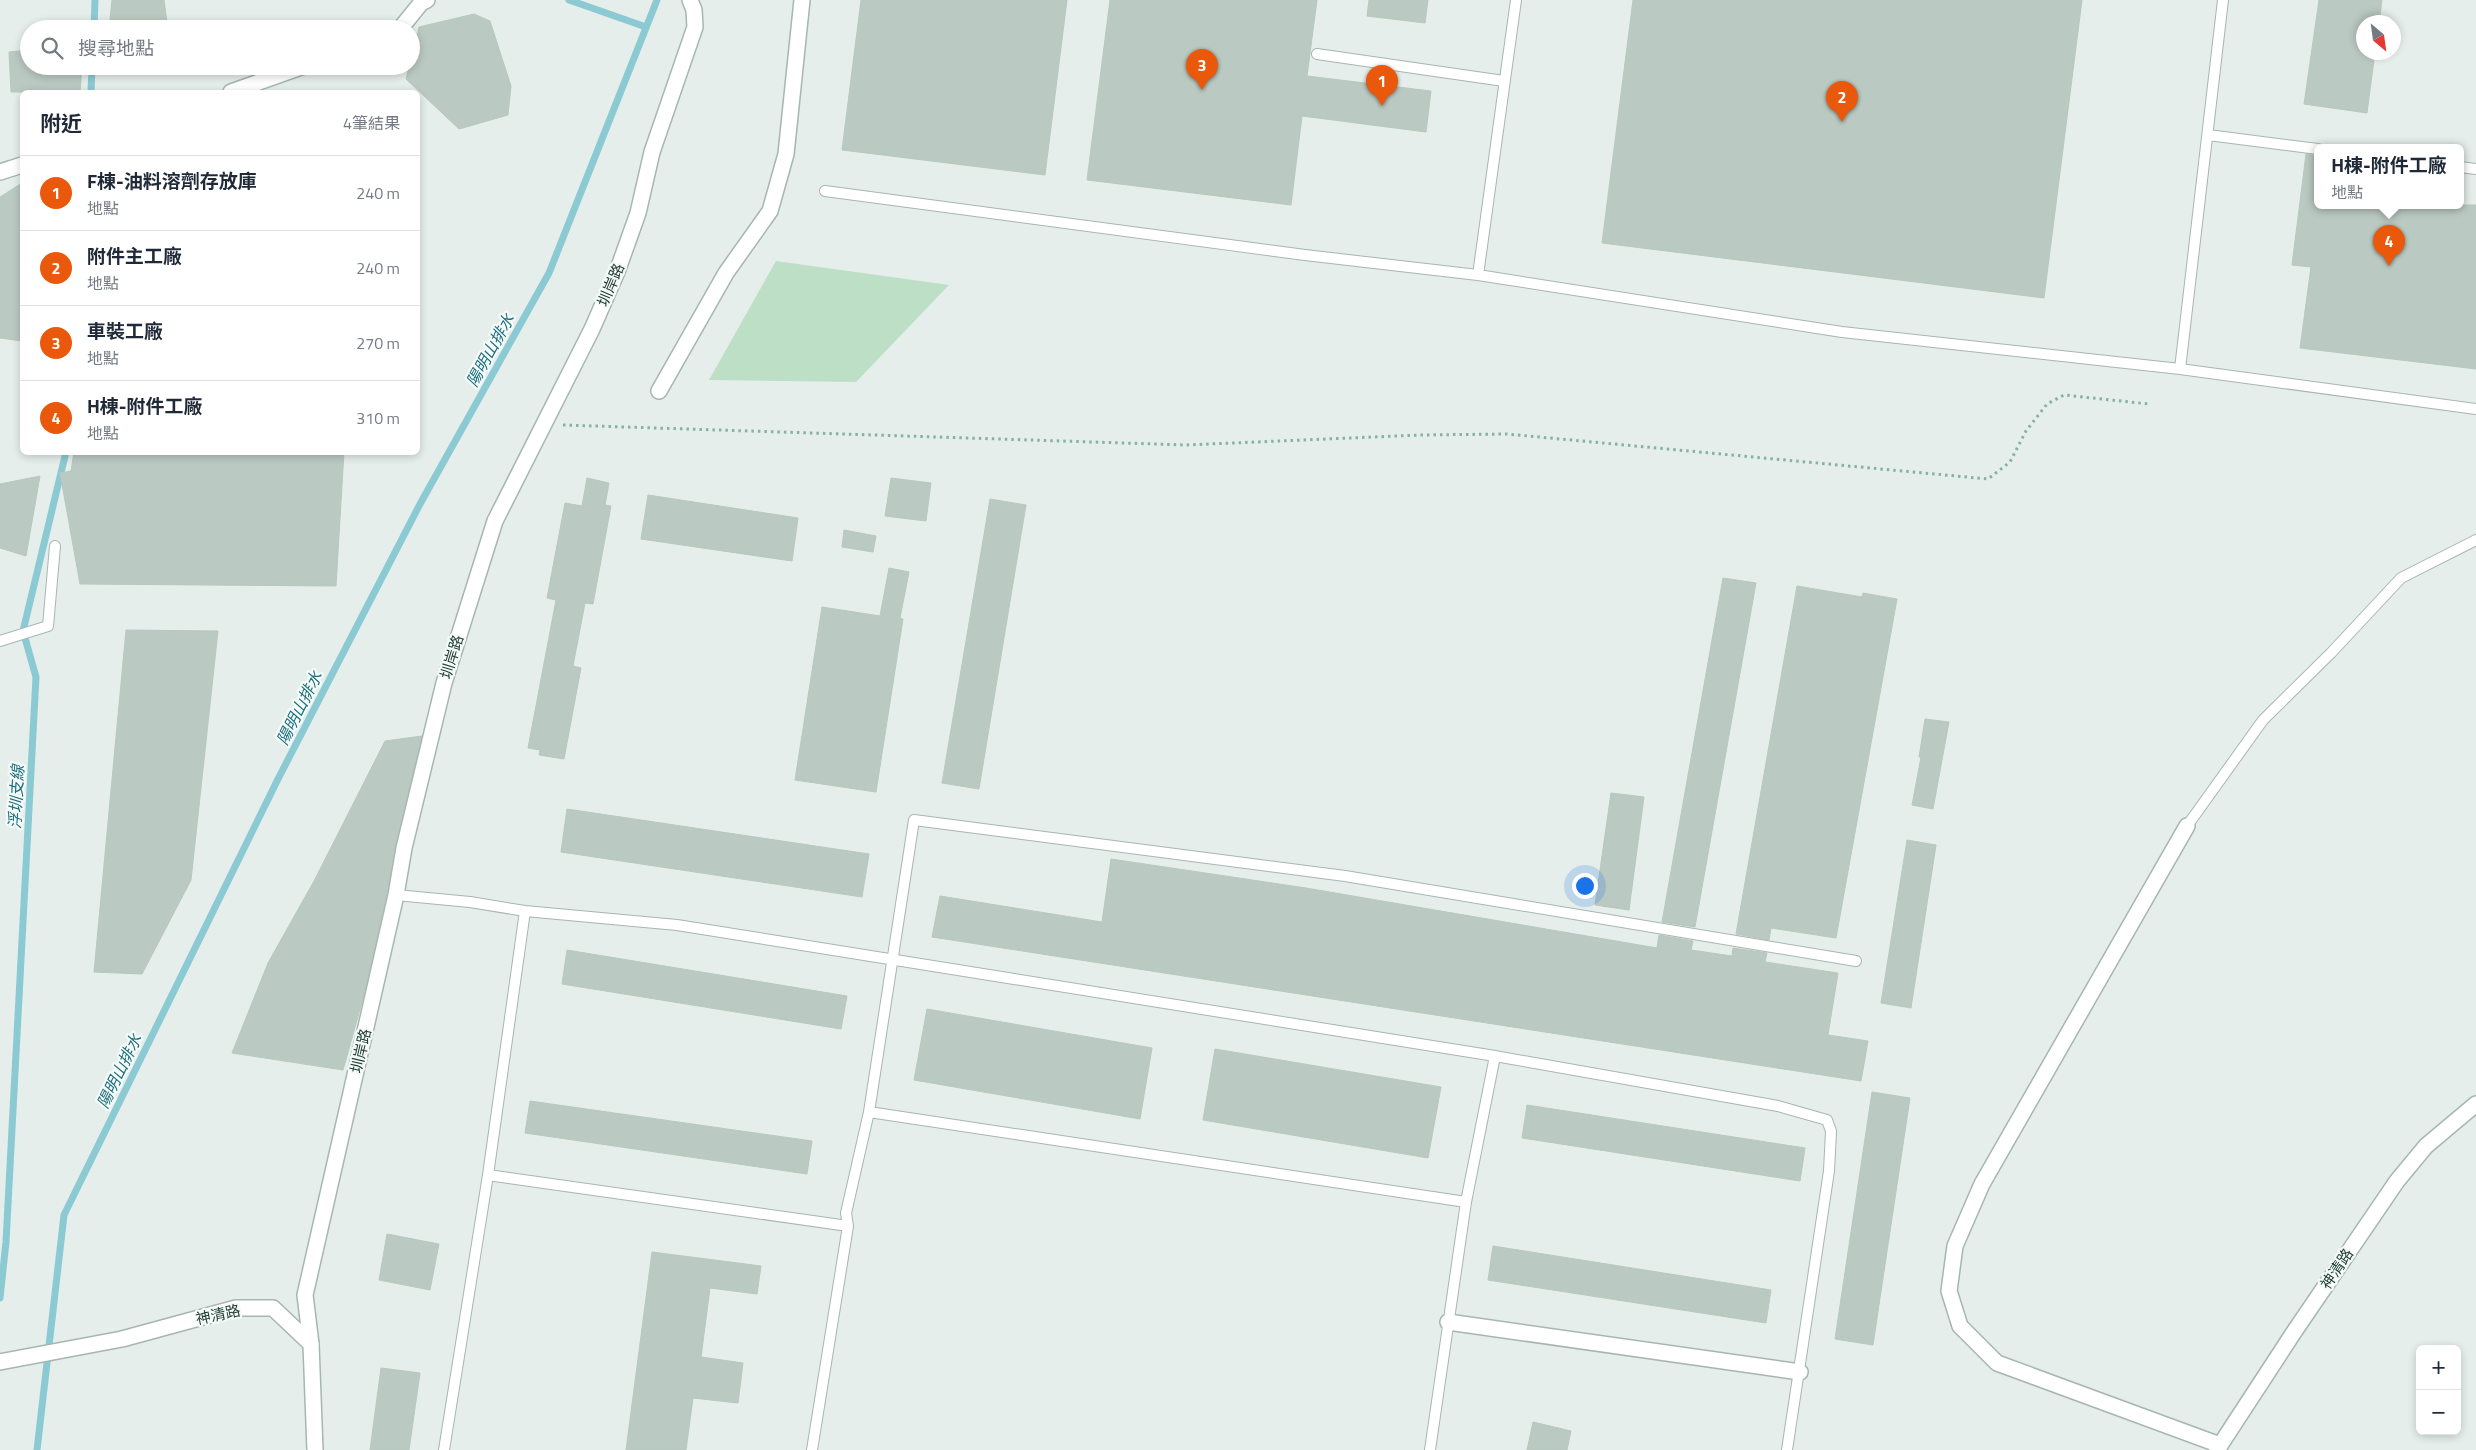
<!DOCTYPE html>
<html lang="zh-TW">
<meta charset="utf-8">
<style>
:root{--surface:#fff;--page:#f2f2f3;--text:#1f2937;--muted:#747a83;--line:#e0e1e3;--accent:#ea580c}
body{margin:0;font-family:"Titillium Web","Noto Sans TC",sans-serif;background:var(--page);color:var(--text)}
.controls{position:absolute;right:15px;bottom:15px;display:grid;overflow:hidden;border-radius:8px;box-shadow:0 2px 8px #0003}
.controls button{width:45px;height:45px;display:grid;place-items:center;padding:0;border:0;border-bottom:1px solid var(--line);background:var(--surface);color:var(--text);font:25px sans-serif}
.compass{position:absolute;left:2356px;top:15px;width:45px;height:45px;border-radius:50%;background:var(--surface);box-shadow:0 2px 8px #0003;rotate:151deg}
.you{position:absolute;left:1584px;top:885px;width:18px;height:18px;margin:-12px;border:4px solid #fff;border-radius:50%;background:#1a73e8;box-shadow:0 0 0 8px #1a73e833}
.badge{display:grid;place-items:center;width:32px;height:32px;border-radius:50%;background:var(--accent);color:#fff;font-size:16px;font-weight:700}
.pin{position:absolute;translate:-50% -41px;filter:drop-shadow(0 1px 2px #0008)}
.pin::after{content:'';position:absolute;top:26px;width:18px;height:15px;background:inherit;clip-path:polygon(0 0,100% 0,50% 100%)}
.popup{position:absolute;left:2314px;top:144px;width:150px;height:65px;box-sizing:border-box;display:grid;place-content:center;border-radius:8px;background:var(--surface);filter:drop-shadow(0 1px 4px #0005);font-size:16px;white-space:nowrap;color:var(--muted)}
.popup b{font-size:19px;color:var(--text)}
.popup::after{content:'';position:absolute;left:50%;top:100%;margin-left:-10px;border:10px solid transparent;border-top-color:var(--surface)}
.list{margin:0;padding:0;list-style:none}
h2{display:flex;justify-content:space-between;align-items:center;height:65px;margin:0;padding:0 20px;font-size:21px}
h2 small{font-size:16px;font-weight:400;color:var(--muted)}
.list li{display:grid;grid-template-columns:32px 1fr auto;gap:15px;align-items:center;box-sizing:border-box;height:75px;padding:0 20px;border-top:1px solid var(--line)}
.list b{display:block;font-size:19px;white-space:nowrap}
.list p{margin:0;font-size:16px;white-space:nowrap;color:var(--muted)}
.list em{font-size:16px;font-style:normal;color:var(--muted)}
.icon{flex:none;width:28px;height:28px;fill:none;stroke:currentColor;stroke-width:2;stroke-linecap:round;stroke-linejoin:round}
.map{position:relative;flex:none;width:2476px;height:1450px;overflow:hidden}
.search{position:absolute;background:var(--surface);box-shadow:0 2px 8px #0003;left:20px;top:20px;width:400px;height:55px;display:flex;align-items:center;gap:12px;box-sizing:border-box;padding:0 18px;border-radius:28px;color:var(--muted);font-size:19px}
.panel{position:absolute;background:var(--surface);box-shadow:0 2px 8px #0003;left:20px;top:90px;width:400px;height:365px;border-radius:8px}
.map>svg:first-child{display:block}
</style>
<div class="map">
<svg width="2476" height="1450" viewBox="0 0 2476 1450">
<rect width="100%" height="100%" fill="#e5eeea"/>
<path fill="#bddfc6" d="M776,261L949,285L856,382L709,380Z"/>
<g fill="none" stroke-linecap="round" stroke-linejoin="round">
<path stroke="#8ccad3" stroke-width="7" d="M569,0L646,27
M94,29L95,0
M91,92L92,66
M0,1298L6,1242L36,677L23,631L66,452
M37,1450L64,1215L278,779L420,504L549,273L657,0"/>
</g>
<path fill="#bac9c2" stroke="#b7c8c0" d="M112,0H164L168,29H109Z
M861,0H1067L1045,175L842,150Z
M1110,0H1317L1307,76L1431,91L1426,132L1302,116L1291,205L1087,180Z
M1369,0H1428L1425,23L1367,16Z
M1633,0H2082L2044,298L1602,243Z
M2319,0H2382L2379,22H2364V52H2375L2367,113L2304,104Z
M474,14L490,21L511,86L508,115L459,129L406,79L409,66H411L419,27Z
M29,50V66H82L80,92H11L9,52Z
M2306,154L2318,156V205H2476V369L2300,348L2311,267L2292,265Z
M22,183V341L0,338V197Z
M74,452H344L336,586L80,584L60,473L71,471Z
M40,476L26,556L0,548V484Z
M587,478L609,483L605,505L611,506L593,604L585,603L573,666L581,668L564,759L539,755L540,750L528,748L556,600L547,598L565,503L582,506Z
M891,478L931,483L926,521L885,516Z
M648,495L798,518L792,561L641,539Z
M990,499L1026,505L979,789L942,783Z
M844,530L876,536L873,552L842,547Z
M889,568L909,572L900,618L903,619L876,792L795,780L822,607L880,616Z
M1723,578L1756,583L1695,927L1662,922Z
M1797,586L1862,597L1863,593L1897,599L1836,938L1771,928L1769,940L1736,934Z
M126,630L218,631L191,880L142,974L94,972Z
M1925,719L1949,722L1933,809L1912,805L1921,757H1919Z
M422,736L395,846L387,893L364,995L343,1070L232,1053L268,963L314,881L385,741Z
M1611,793L1644,797L1629,910L1595,905Z
M567,809L869,854L862,897L561,852Z
M1907,840L1936,845L1911,1008L1881,1003Z
M1111,859L1306,888L1657,948L1659,935L1693,941L1691,950L1732,956L1733,948L1767,953L1765,962L1838,973L1828,1035L1868,1041L1861,1081L932,937L940,896L1102,922Z
M567,950L847,996L841,1029L562,984Z
M927,1009L1152,1048L1140,1119L914,1080Z
M1215,1049L1441,1087L1428,1158L1203,1120Z
M1872,1092L1910,1098L1873,1345L1835,1339Z
M530,1101L812,1141L807,1174L525,1133Z
M1527,1105L1805,1148L1800,1181L1522,1138Z
M387,1234L439,1244L430,1290L379,1280Z
M1493,1246L1771,1290L1766,1323L1488,1280Z
M652,1252L761,1266L757,1294L710,1288L701,1357L743,1363L738,1403L693,1398L686,1450H626Z
M381,1368L420,1373L409,1450H370Z
M1533,1422L1571,1431L1567,1450H1527Z"/>
<g fill="none" stroke-linecap="round" stroke-linejoin="round">
<g stroke="#a7b6b1" stroke-width="12">
<path id="service" d="M1317,54L1504,81
M2208,135L2318,149
M2460,167L2476,169
M825,191L1305,255L1478,275L1842,332L2180,369L2476,409
M1478,275L1516,0
M2180,369L2223,0
M0,641L48,626L55,546
M2187,826L2263,720L2331,653L2401,578L2476,540
M396,895L470,902L525,911L677,925L1495,1056L1778,1106L1827,1120L1831,1131L1829,1171L1787,1450
M869,1112L1466,1202
M488,1175L848,1226
M444,1450L488,1175L525,911
M812,1450L848,1226L846,1213L869,1112L914,820L1345,876L1856,961
M1430,1450L1466,1202L1495,1056"/>
</g>
<g stroke="#a7b6b1" stroke-width="18">
<path id="minor" d="M400,29L421,3L427,0
M231,92L304,66
M0,172L22,165
M659,391L726,273L770,211L786,154L802,0
M2187,826L1982,1184L1955,1246L1949,1291L1960,1326L1997,1363L2220,1445
M1448,1322L1800,1372
M311,1344L305,1295L396,895L404,848L444,683L495,521L592,329L617,272L638,213L652,152L695,27L694,10L690,0"/>
</g>
<g stroke="#a7b6b1" stroke-width="18">
<path id="tertiary" d="M0,1362L122,1339L236,1308H273L311,1344L315,1450
M2217,1450L2294,1332L2397,1181L2426,1146L2476,1104"/>
</g>
<path stroke="#85b2a3" stroke-width="3" stroke-dasharray="2.5 4" stroke-linecap="butt" d="M563,425L1186,445L1420,435L1507,434L1988,479L2010,462L2026,431L2047,404L2064,395L2149,404"/>
<use href="#service" stroke="#fff" stroke-width="10"/>
<use href="#minor" stroke="#fff" stroke-width="15"/>
<use href="#tertiary" stroke="#fff" stroke-width="15"/>
</g>
<g text-anchor="middle" stroke-width="4.5" stroke-linejoin="round" paint-order="stroke">
<g font-size="15" fill="#234038" stroke="#f5faf8">
<text transform="translate(611 285) rotate(-67)" y="5">圳岸路</text>
<text transform="translate(452 657) rotate(-73)" y="5">圳岸路</text>
<text transform="translate(361 1051) rotate(-77)" y="5">圳岸路</text>
<text transform="translate(2337 1269) rotate(-56)" y="5">神清路</text>
<text transform="translate(218 1315) rotate(-12)" y="5">神清路</text>
</g>
<g font-size="16" font-style="italic" fill="#1c707e" stroke="#f5faf8">
<text transform="translate(490 350) rotate(-61)" y="6">陽明山排水</text>
<text transform="translate(299 708) rotate(-63)" y="6">陽明山排水</text>
<text transform="translate(16 797) rotate(-87)" y="6">浮圳支線</text>
<text transform="translate(119 1071) rotate(-64)" y="6">陽明山排水</text>
</g>
</g>
</svg>
<div class="controls">
<button>+</button>
<button>−</button>
</div>
<svg class="compass" viewBox="-18 -18 36 36"><path d="M0-13l5 13h-10z" fill="#e53935"/><path d="M0 13l5-13h-10z" fill="#747a83"/></svg>
<div class="you"></div>
<div class="pin badge" style="left:1382px;top:106px">1</div>
<div class="pin badge" style="left:1842px;top:122px">2</div>
<div class="pin badge" style="left:1202px;top:90px">3</div>
<div class="pin badge" style="left:2389px;top:266px">4</div>
<div class="popup"><b>H棟-附件工廠</b>地點</div>
<div class="search"><svg class="icon" aria-label="search" viewBox="0 0 24 24"><circle cx="10" cy="10" r="6"/><path d="M15 15l6 6"/></svg>搜尋地點</div>
<section class="panel">
<h2>附近<small>4筆結果</small></h2>
<ul class="list">
<li><span class="badge">1</span><div><b>F棟-油料溶劑存放庫</b><p>地點</p></div><em>240 m</em></li>
<li><span class="badge">2</span><div><b>附件主工廠</b><p>地點</p></div><em>240 m</em></li>
<li><span class="badge">3</span><div><b>車裝工廠</b><p>地點</p></div><em>270 m</em></li>
<li><span class="badge">4</span><div><b>H棟-附件工廠</b><p>地點</p></div><em>310 m</em></li>
</ul>
</section>
</div>
